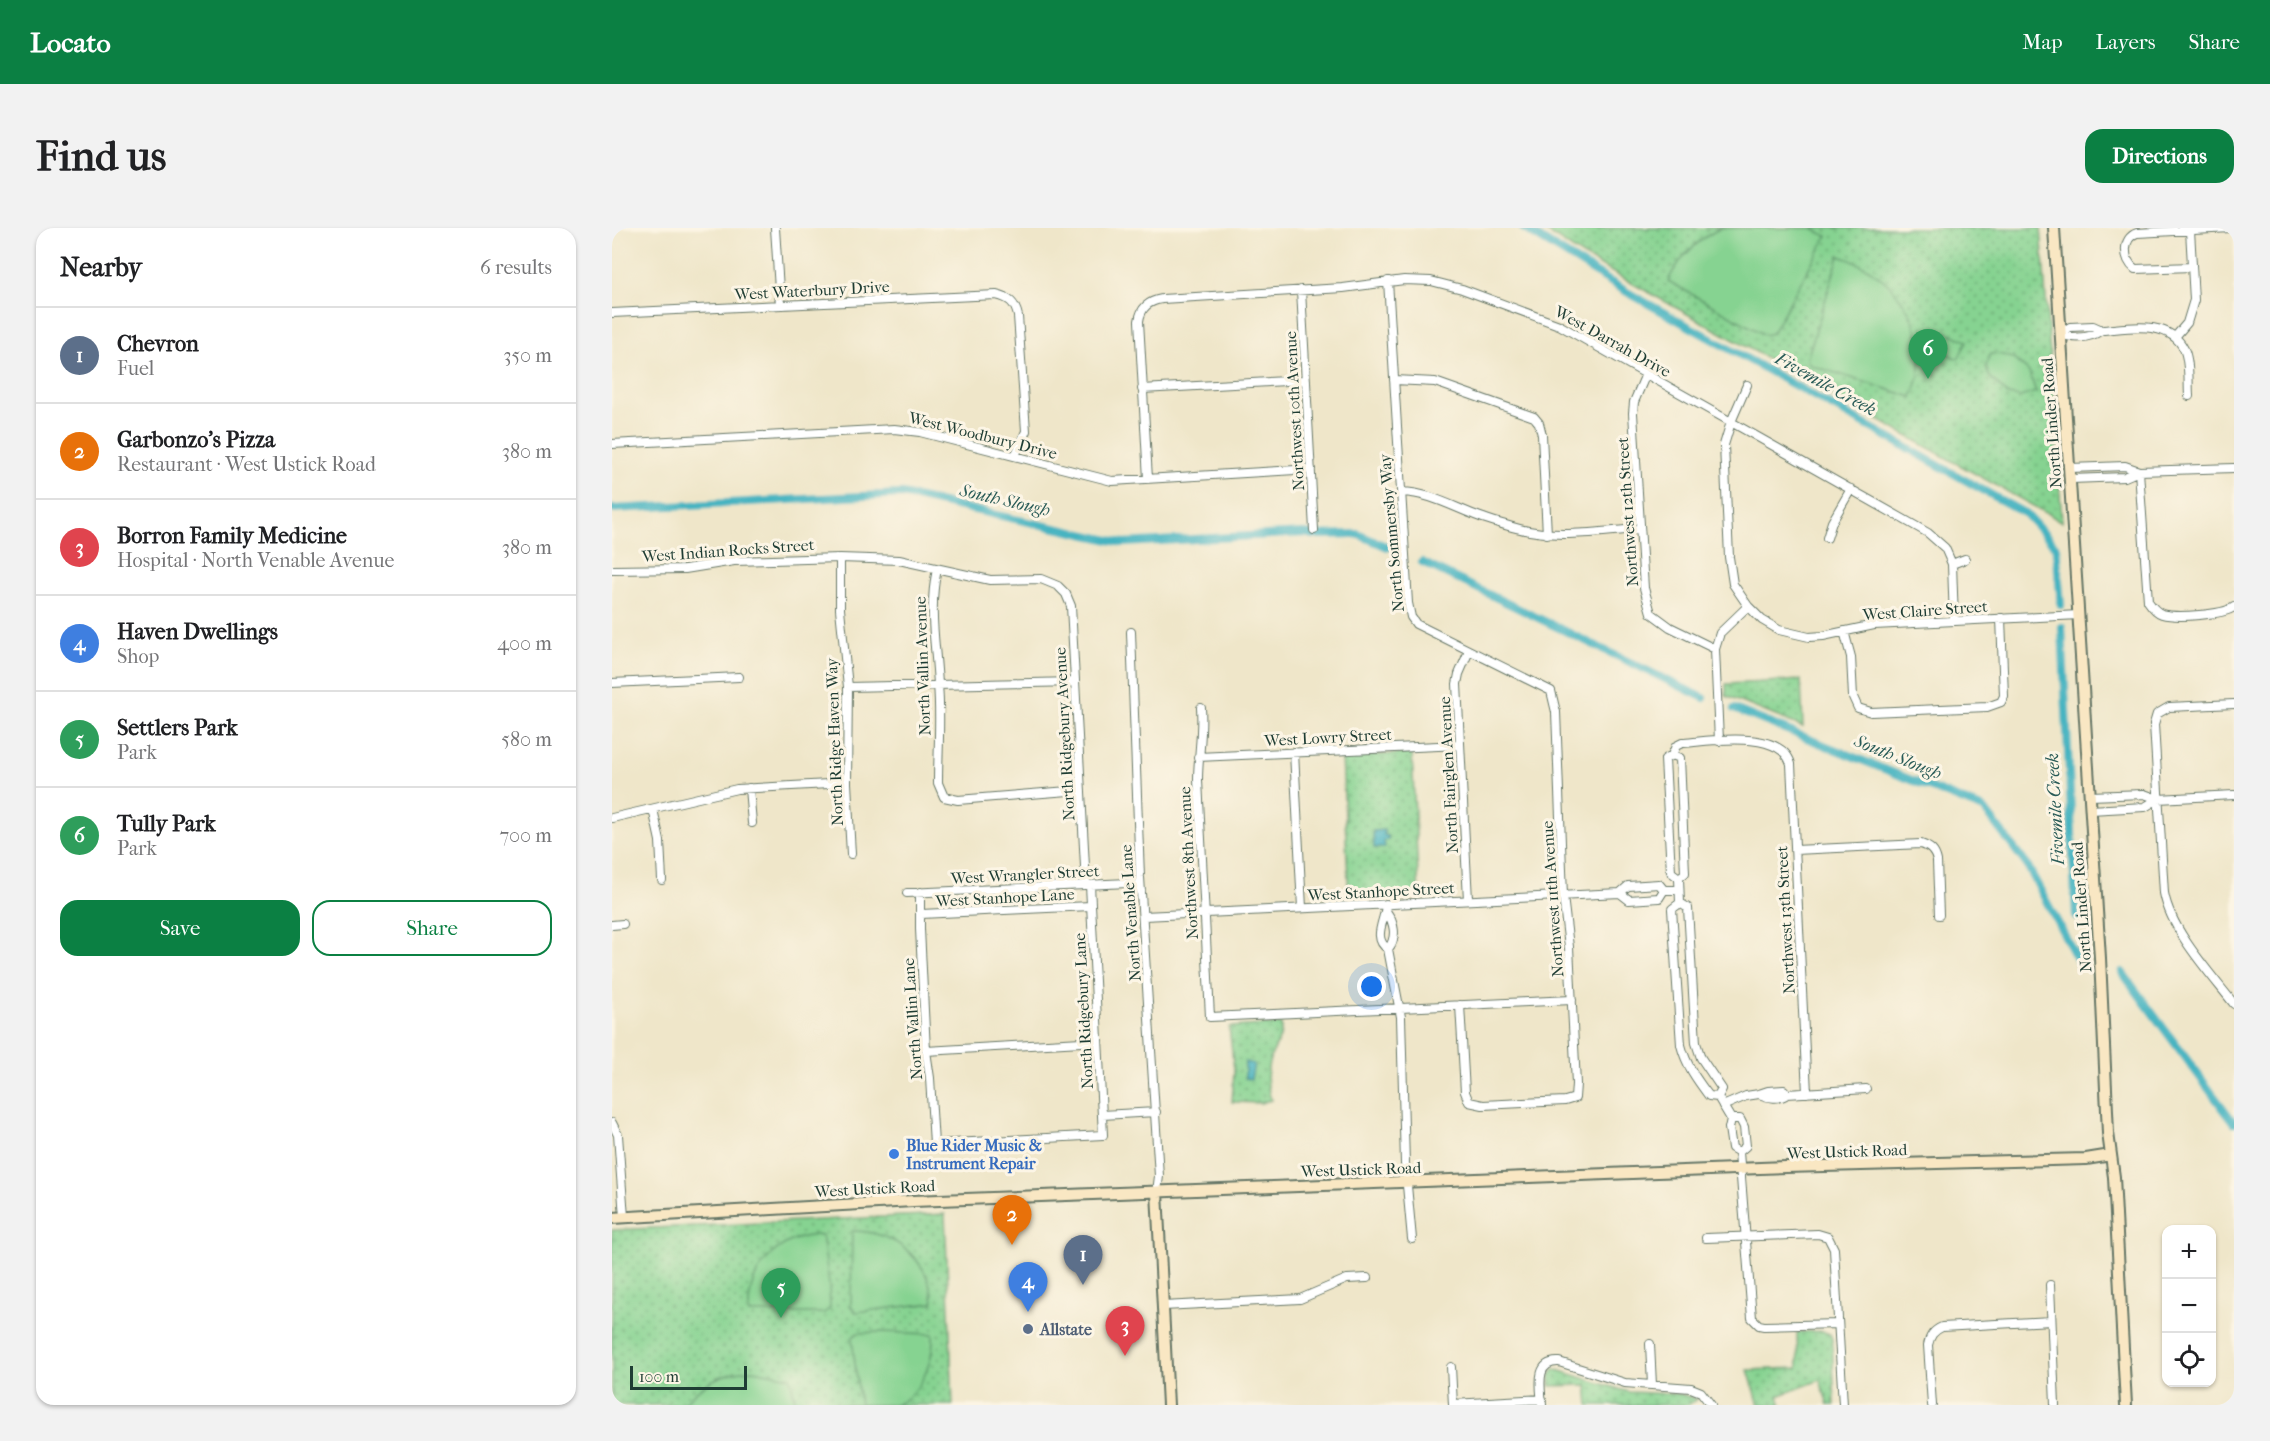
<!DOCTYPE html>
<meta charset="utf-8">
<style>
:root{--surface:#fff;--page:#f2f2f2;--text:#202124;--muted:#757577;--line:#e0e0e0;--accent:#0b8043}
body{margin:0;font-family:"IM FELL French Canon",serif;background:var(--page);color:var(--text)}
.controls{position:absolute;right:18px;bottom:18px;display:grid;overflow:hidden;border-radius:12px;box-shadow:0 2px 4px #0004}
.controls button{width:54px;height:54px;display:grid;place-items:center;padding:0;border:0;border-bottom:2px solid var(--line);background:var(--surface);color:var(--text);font:30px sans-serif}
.scale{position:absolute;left:18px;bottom:15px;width:117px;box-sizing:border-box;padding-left:6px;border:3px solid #1f3d34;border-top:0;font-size:16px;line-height:21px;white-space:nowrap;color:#1f3d34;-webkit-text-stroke:4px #fcf5e5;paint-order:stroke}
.you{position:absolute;left:760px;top:759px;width:21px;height:21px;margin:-15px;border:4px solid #fff;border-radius:50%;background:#1a73e8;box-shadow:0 0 0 9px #1a73e833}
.badge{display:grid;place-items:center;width:39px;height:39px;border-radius:50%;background:var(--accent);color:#fff;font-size:20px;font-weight:700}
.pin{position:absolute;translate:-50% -50px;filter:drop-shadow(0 2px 3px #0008)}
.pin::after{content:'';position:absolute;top:32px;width:21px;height:18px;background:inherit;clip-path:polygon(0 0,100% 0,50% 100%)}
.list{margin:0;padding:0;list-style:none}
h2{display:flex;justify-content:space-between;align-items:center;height:78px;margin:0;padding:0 24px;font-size:26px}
h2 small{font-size:20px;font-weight:400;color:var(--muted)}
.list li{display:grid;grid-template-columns:39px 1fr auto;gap:18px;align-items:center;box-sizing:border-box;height:96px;padding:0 24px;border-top:2px solid var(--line)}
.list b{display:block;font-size:22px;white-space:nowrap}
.list p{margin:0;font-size:20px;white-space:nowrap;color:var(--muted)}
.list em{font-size:20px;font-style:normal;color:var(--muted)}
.actions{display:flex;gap:12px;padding:18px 24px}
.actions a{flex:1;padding:14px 0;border:2px solid var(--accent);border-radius:18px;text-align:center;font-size:21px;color:var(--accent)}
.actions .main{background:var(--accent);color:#fff}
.icon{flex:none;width:33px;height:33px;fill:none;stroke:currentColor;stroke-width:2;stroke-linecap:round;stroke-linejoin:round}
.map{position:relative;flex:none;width:1622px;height:1177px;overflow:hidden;border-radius:18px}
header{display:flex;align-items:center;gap:36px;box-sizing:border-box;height:84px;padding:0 30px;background:var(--accent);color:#fff}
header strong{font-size:28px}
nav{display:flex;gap:33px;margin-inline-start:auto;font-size:21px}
.intro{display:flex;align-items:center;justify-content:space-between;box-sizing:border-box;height:144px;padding:0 36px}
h1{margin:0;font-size:42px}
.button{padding:15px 27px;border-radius:18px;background:var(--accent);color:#fff;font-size:21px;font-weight:700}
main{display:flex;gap:36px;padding:0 36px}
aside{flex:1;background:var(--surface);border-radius:18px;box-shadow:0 2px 4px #0004}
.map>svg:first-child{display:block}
</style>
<header>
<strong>Locato</strong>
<nav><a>Map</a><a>Layers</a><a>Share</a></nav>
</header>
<div class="intro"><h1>Find us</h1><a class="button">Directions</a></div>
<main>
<aside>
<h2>Nearby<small>6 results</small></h2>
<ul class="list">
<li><span class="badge" style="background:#5c6f8a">1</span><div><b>Chevron</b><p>Fuel</p></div><em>350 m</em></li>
<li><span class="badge" style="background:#e8710a">2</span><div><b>Garbonzo's Pizza</b><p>Restaurant · West Ustick Road</p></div><em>380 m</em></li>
<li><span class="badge" style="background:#e0444e">3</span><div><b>Borron Family Medicine</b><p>Hospital · North Venable Avenue</p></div><em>380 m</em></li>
<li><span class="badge" style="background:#3f7fe0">4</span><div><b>Haven Dwellings</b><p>Shop</p></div><em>400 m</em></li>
<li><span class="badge" style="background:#2e9e5b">5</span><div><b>Settlers Park</b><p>Park</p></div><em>580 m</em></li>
<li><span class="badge" style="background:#2e9e5b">6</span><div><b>Tully Park</b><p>Park</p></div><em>700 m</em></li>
</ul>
<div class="actions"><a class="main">Save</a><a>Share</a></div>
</aside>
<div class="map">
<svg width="1622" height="1177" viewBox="0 0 1622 1177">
<defs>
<pattern id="park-dots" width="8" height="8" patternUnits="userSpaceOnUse" patternTransform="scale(1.5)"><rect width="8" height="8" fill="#86d391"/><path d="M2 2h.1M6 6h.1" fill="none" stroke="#6dac77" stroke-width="1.8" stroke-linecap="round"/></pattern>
</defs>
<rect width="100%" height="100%" fill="#fcf5e5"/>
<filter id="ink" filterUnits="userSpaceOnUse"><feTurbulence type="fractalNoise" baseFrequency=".0167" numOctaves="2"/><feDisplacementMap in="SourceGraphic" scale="12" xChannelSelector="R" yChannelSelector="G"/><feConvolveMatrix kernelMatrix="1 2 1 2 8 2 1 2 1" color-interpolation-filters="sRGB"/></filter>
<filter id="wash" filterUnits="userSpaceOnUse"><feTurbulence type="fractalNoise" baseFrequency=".008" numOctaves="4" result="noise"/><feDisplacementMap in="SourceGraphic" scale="24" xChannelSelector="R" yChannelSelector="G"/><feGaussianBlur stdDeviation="1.35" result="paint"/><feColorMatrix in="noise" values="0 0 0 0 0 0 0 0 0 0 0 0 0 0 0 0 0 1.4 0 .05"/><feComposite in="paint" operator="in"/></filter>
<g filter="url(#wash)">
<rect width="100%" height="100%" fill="#efe6c9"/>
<path fill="url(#park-dots)" stroke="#528862" stroke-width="1.5" d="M929,0H1429L1450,294L971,28Z
M1189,452L1191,499L1114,468V456Z
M800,525L807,668L737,672L730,529Z
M669,796C670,809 666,814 661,824C653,840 654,856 659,872L649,875L620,874L622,842L617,799Z
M333,986L341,1177H0V1002Z
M1185,1104L1210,1103L1218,1106L1220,1111L1223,1177H1216L1208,1152L1166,1168L1169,1177H1147L1136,1142L1186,1140Z
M942,1141L1017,1164L1068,1166L1085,1171L1076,1177H977L975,1157L938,1158V1147Z"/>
<path fill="#86d391" stroke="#528862" stroke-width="1.5" d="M1109,0H1199L1215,8L1160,105L1153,107L1056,53C1068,28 1085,12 1109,0Z
M1227,28C1287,45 1327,109 1300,169L1198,137L1195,131Z
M1325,100L1355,113L1346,131L1317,117Z
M1379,126C1397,125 1405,133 1417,144L1424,164L1408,169L1396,167L1377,148L1374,138Z
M240,1003C283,1003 318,1032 321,1075L244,1084L239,1079Z
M210,1007L217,1055L218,1080L212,1085H137C135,1041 166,1007 210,1007Z
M268,1104L321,1106C322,1131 310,1168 282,1177C272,1177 258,1177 248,1177L240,1110L246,1105Z
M141,1142L178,1149L184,1177H71C89,1155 112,1143 141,1142Z"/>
<path fill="#46b4c1" stroke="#32787a" stroke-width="1.5" d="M772,602V607L776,608V612H772L773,620H762L761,603Z
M633,834L642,836L639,851L633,850Z"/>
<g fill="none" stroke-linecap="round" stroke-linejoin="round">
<path stroke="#46b4c1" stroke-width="8" d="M911,0L1015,64L1414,286L1444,319L1449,377
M0,281L290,266L511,315L693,305L700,307L745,306L776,319
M810,334L1092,470
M1450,399L1464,689
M1122,481L1372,581L1415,637L1469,738
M1510,744L1622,895"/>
</g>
</g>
<g filter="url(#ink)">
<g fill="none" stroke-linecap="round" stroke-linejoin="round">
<g stroke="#687868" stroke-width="10">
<path id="street" d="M163,0L168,77
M1580,39L1523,41C1511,32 1510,10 1525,5L1619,0
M776,53L796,375L799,389L804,396L939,463L944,484L951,668L957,719L964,856L963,870L953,873L871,877L857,874L853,864L848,777
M689,62L702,302
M0,85L384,67C398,70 403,75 406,88L414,203L403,228
M1481,98L1490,102C1477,111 1462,111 1448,106L1458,99Z
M1490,102C1517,100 1557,91 1572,121C1578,134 1576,154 1577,168
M1563,109L1575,95L1582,72L1578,2
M1034,146L1022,174L1021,185L1032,360L1039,385L1058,399L1103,421
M782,152L823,154L922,189L927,195L930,207L935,306
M1135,157L1119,194L1112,217L1117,329L1121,356L1136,378L1150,392L1167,402L1197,409L1211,408L1262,397L1467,387
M530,161L694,152
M0,216L282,201L308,204L500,253L699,241
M1458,240L1513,238L1527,243L1513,249L1459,251
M1622,240L1527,243L1536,373C1540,379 1544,384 1550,386C1564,390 1611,387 1622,379
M536,251L527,93C529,79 537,73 550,71L731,60L792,52L819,53L850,61L947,97L1316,305L1333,320L1340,336L1342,393
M789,264C817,265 837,277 863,287C878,293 893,297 908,301C946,311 989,303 1028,301
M1215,310L1220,294L1239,261
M228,330V381L236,459L235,555L239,626
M1340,336L1353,331
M325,341C316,383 324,415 326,457C329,489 326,522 326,555L332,569L346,572L469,562
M0,342L73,341L122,333L228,330L287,332L378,352L429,351L446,358L454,366L459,378L474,657
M1232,403L1239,429L1241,469L1246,480L1259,484L1375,479L1389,474L1392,468L1389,390
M519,404L528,649L547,948L545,964
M0,455L127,449
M236,459L463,454
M1622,476L1557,479L1545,486L1542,496L1552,665C1559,703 1598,745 1622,776
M589,480C591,505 586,528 586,552L598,789L960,772
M1107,513L1103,421L1108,405L1136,378
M682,524L690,680
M1060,527L1064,518L1070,515C1098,513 1169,501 1179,536L1195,865
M1060,527L1068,530L1073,645L1067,650L1059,644L1053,531Z
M586,529L848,517
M137,560L140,595
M1478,568L1532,566L1546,571L1533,579L1478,582
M1546,571L1622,567
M41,581L48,613L50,652
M0,590L125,561L235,555
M1183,622L1309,616C1318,619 1323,623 1325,633L1327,687
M1067,650L1068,675L1076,680L1084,815L1089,830L1110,861L1106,869
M1052,662L1047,670L1017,672L1008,665L1016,658L1047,656L1052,662H1067
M308,664V701L314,823L318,850L322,916L491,907L478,657
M295,665L516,655L523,657L529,663
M856,672L845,456L847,446L857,423
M1068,675L1060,681L1069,817C1074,837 1085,852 1097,868L1106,869
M774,676C774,691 759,710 776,721L789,789L793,936L800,1011
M774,683C782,694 786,709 776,721
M309,686L479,678
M532,688L1008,665
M0,697L11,696
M314,823L486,813
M1172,862L1175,866C1168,872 1156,870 1147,866L1156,863Z
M1175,866L1254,861
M1106,869L1119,891L1117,900L1120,920L1127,924
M1111,878L1134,868L1147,866
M490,887L544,884
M1119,891H1128L1132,899L1134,918L1127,924
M0,895L6,907L12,989
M1127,924L1140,1090L1147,1097L1152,1098L1226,1096
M1094,1010L1206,1006L1216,1009L1222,1021L1231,1177
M1438,1057L1443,1177
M551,1078L688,1071L735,1051L755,1050
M1038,1116L1040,1157
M839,1139L841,1177
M841,1176L930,1171
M930,1177C929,1160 922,1133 947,1134L1013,1155L1079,1160L1089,1164L1099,1177
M1320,1177L1316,1117C1318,1108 1321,1103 1330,1099L1439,1093"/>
</g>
<g stroke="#687868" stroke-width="14">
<path id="secondary" d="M1442,0L1488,730L1496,905L1502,949L1514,1177
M545,964L556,1177
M0,990L301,973L661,959L1174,939L1474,931L1499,927"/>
</g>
<use href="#street" stroke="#fff" stroke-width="8"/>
<use href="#secondary" stroke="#f9e7c3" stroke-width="10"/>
</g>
</g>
<circle fill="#3f7fe0" stroke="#fcf5e5" stroke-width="2" cx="282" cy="926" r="6"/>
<circle fill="#5c6f8a" stroke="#fcf5e5" stroke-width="2" cx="416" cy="1101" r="6"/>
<g text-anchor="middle" stroke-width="6" stroke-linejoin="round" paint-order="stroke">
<g font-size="16" fill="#1f3d34" stroke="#fcf5e5">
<text transform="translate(200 62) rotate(-3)" y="6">West Waterbury Drive</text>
<text transform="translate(1001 113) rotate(29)" y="6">West Darrah Drive</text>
<text transform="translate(682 183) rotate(-93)" y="6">Northwest 10th Avenue</text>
<text transform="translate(1439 195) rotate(-94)" y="6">North Linder Road</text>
<text transform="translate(371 207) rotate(14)" y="6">West Woodbury Drive</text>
<text transform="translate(1015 284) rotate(-94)" y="6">Northwest 12th Street</text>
<text transform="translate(779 305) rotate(-95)" y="6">North Sommersby Way</text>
<text transform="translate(116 322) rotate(-4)" y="6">West Indian Rocks Street</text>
<text transform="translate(1313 382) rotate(-4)" y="6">West Claire Street</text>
<text transform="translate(310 438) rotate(-92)" y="6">North Vallin Avenue</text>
<text transform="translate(452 506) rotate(-93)" y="6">North Ridgebury Avenue</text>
<text transform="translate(716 509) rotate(-3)" y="6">West Lowry Street</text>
<text transform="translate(222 514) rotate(-92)" y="6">North Ridge Haven Way</text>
<text transform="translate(836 547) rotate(-93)" y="6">North Fairglen Avenue</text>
<text transform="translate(576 635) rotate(-93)" y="6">Northwest 8th Avenue</text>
<text transform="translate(413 646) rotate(-3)" y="6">West Wrangler Street</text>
<text transform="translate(769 663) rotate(-3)" y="6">West Stanhope Street</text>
<text transform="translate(393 669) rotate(-3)" y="6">West Stanhope Lane</text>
<text transform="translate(940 671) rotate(-94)" y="6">Northwest 11th Avenue</text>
<text transform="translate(1469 679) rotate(-94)" y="6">North Linder Road</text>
<text transform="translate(518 685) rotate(-94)" y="6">North Venable Lane</text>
<text transform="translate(1173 692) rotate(-93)" y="6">Northwest 13th Street</text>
<text transform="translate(471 783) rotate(-93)" y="6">North Ridgebury Lane</text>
<text transform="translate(300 791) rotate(-94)" y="6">North Vallin Lane</text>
<text transform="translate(1235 923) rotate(-2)" y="6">West Ustick Road</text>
<text transform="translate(749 941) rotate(-2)" y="6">West Ustick Road</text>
<text transform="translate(263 960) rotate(-3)" y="6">West Ustick Road</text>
</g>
<g font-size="16" font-weight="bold" fill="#366cbe" stroke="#fcf5e5" text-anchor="start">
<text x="294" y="923">Blue Rider Music &amp;<tspan x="294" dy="18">Instrument Repair</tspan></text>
</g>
<g font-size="16" font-weight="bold" fill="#4e5e75" stroke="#fcf5e5" text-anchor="start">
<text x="428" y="1107">Allstate</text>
</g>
<g font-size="18" font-style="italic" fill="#295b57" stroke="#fcf5e5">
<text transform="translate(1214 156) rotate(29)" y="6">Fivemile Creek</text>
<text transform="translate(393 272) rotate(13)" y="6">South Slough</text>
<text transform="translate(1286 529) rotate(22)" y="6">South Slough</text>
<text transform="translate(1443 581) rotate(-93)" y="6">Fivemile Creek</text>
</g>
</g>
</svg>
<div class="controls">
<button>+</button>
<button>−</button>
<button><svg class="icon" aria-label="locate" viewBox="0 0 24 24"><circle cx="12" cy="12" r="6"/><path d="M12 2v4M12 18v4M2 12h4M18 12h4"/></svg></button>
</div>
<div class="scale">100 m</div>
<div class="you"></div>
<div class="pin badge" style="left:471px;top:1057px;background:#5c6f8a">1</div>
<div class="pin badge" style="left:400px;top:1017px;background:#e8710a">2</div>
<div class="pin badge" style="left:513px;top:1128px;background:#e0444e">3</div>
<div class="pin badge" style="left:416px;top:1084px;background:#3f7fe0">4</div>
<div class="pin badge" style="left:169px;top:1090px;background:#2e9e5b">5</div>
<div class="pin badge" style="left:1316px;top:151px;background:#2e9e5b">6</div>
</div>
</main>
